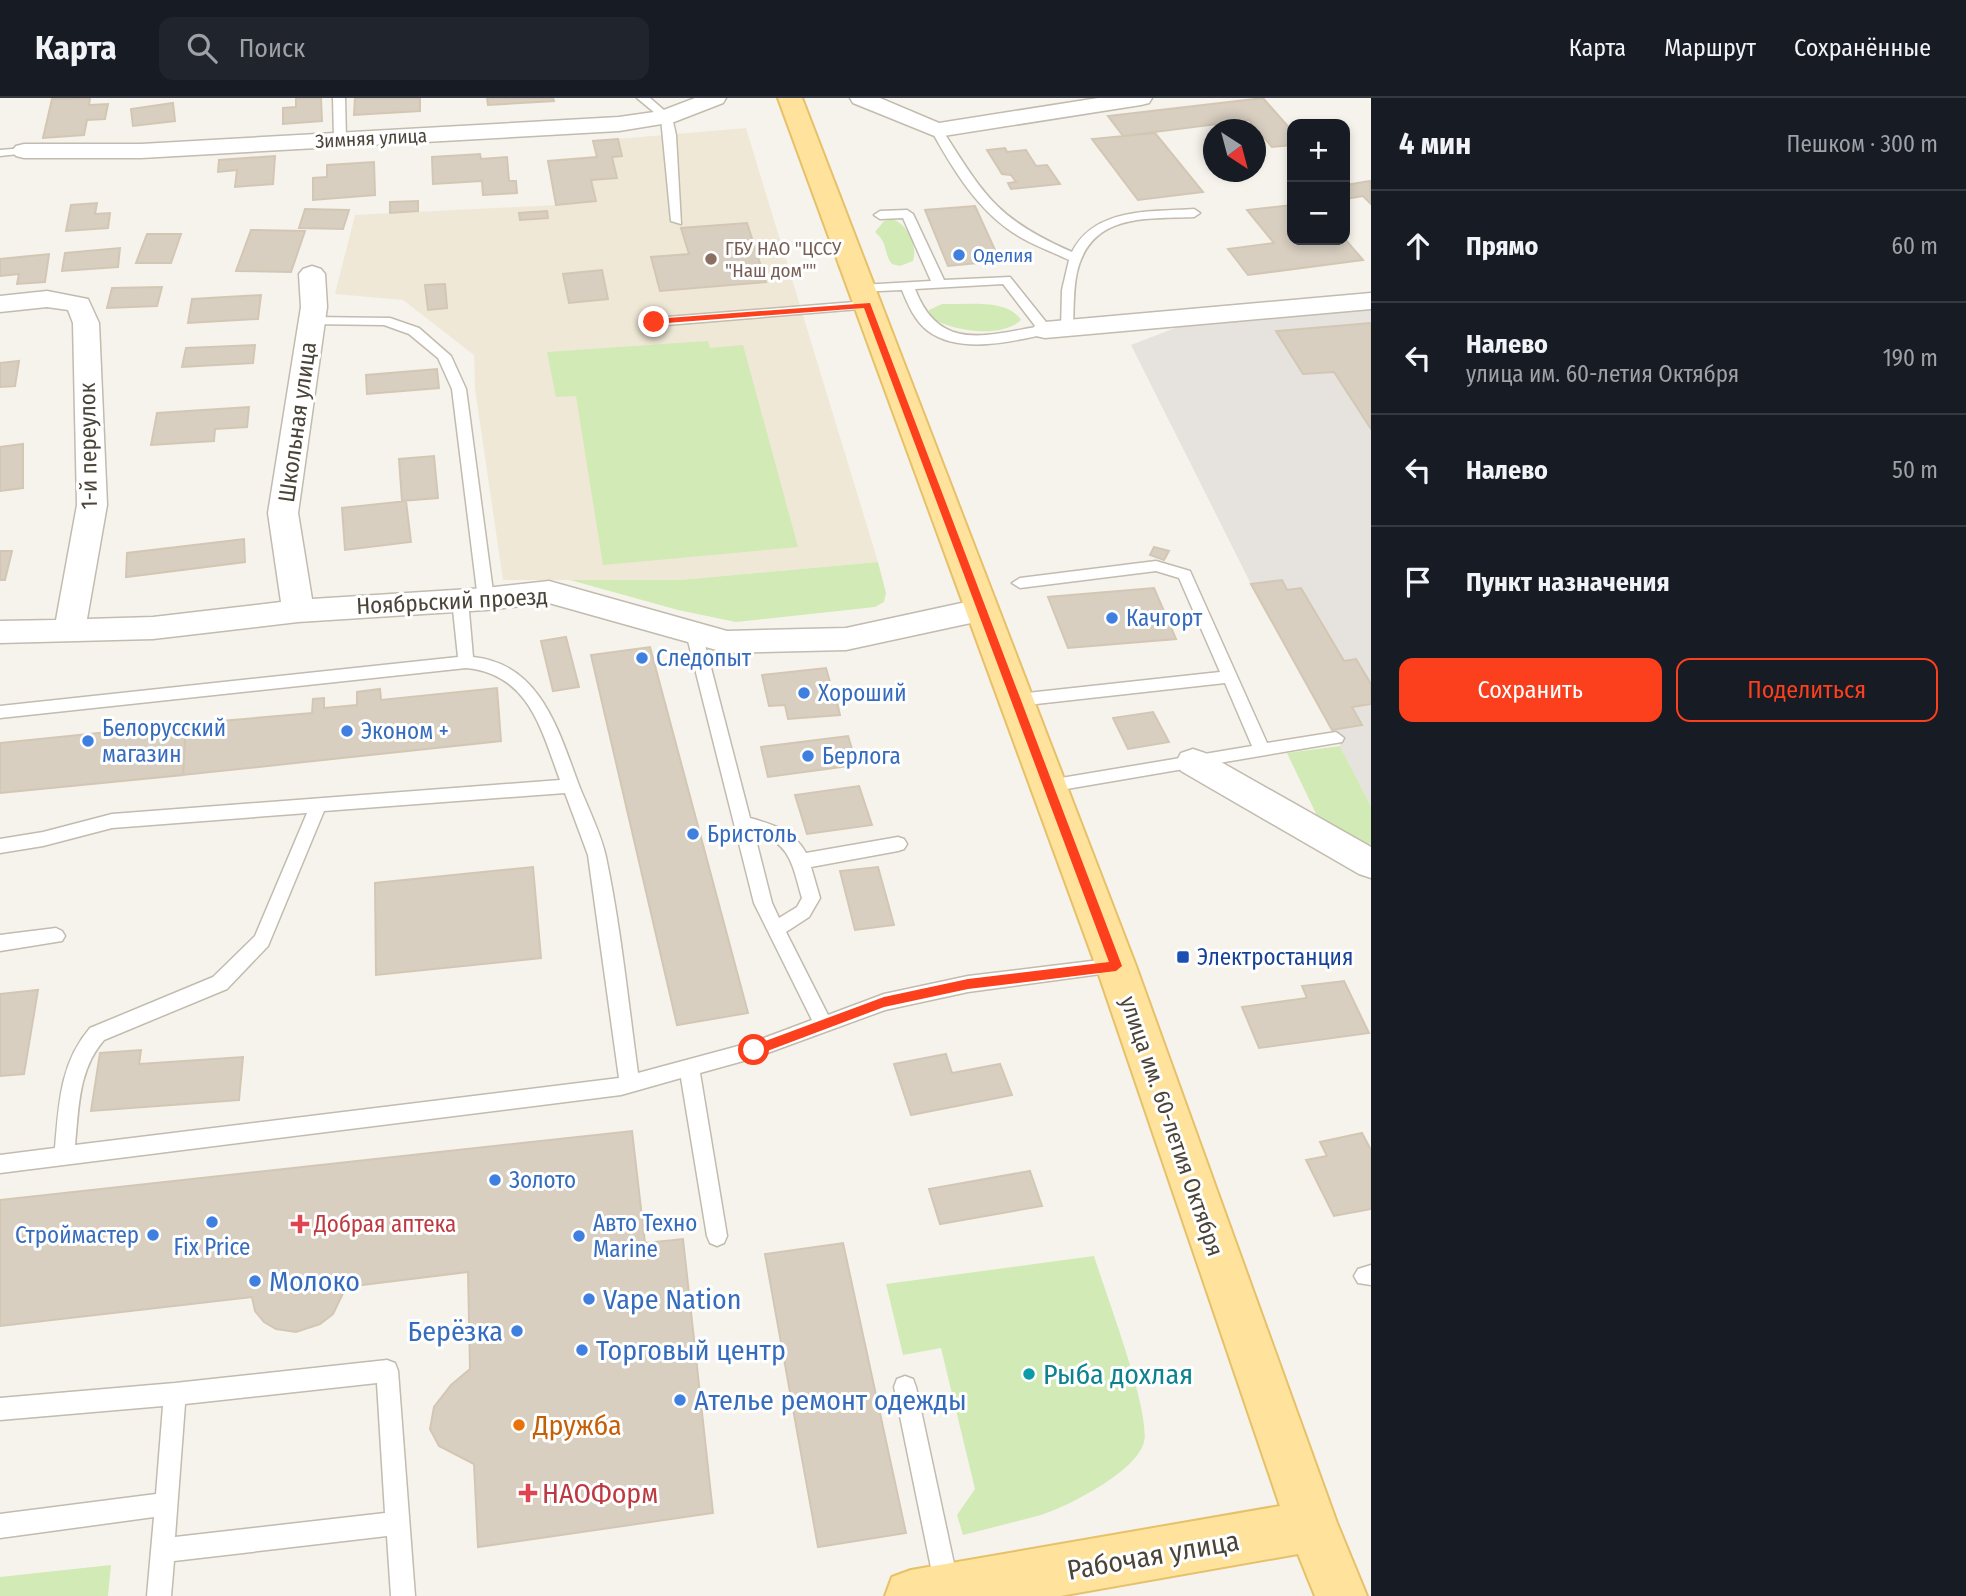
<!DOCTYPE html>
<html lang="ru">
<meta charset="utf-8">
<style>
:root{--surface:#171b24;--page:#20242c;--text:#f1f3f6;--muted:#9ea1a6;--line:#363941;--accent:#fc3f1d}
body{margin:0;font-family:"Fira Sans Condensed",sans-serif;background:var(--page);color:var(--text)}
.controls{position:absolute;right:21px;top:21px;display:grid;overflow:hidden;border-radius:14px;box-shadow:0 4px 10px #0003}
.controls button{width:63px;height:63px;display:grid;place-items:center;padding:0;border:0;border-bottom:2px solid var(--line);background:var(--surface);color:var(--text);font:35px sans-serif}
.compass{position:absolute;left:1203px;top:21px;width:63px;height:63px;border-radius:50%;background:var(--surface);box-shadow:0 4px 10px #0003;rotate:144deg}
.stop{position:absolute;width:21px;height:21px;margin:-16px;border:5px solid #fc3f1d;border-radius:50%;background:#fff}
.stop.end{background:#fc3f1d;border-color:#fff;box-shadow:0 2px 7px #0008}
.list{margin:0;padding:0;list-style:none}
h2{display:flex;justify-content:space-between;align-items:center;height:91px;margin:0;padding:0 28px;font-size:30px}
h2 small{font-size:23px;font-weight:400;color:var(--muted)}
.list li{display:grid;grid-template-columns:46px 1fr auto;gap:21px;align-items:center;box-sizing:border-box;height:112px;padding:0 28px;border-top:2px solid var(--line)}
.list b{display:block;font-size:26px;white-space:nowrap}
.list p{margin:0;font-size:23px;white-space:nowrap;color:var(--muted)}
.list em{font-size:23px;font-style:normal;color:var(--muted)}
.actions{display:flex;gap:14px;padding:21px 28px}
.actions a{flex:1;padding:16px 0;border:2px solid var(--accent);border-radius:14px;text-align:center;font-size:24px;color:var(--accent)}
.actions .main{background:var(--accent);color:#fff}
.icon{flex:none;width:38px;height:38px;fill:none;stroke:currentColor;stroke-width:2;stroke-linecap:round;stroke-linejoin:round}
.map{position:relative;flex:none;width:1371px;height:1498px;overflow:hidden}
header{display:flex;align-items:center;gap:42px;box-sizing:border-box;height:98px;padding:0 35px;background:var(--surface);border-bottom:2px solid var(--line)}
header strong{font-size:33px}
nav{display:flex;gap:38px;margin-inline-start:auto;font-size:24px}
.search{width:490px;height:63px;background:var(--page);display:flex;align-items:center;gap:18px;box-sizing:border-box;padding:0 24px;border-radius:14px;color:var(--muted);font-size:26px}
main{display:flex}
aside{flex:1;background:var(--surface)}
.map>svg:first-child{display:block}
</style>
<header>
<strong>Карта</strong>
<div class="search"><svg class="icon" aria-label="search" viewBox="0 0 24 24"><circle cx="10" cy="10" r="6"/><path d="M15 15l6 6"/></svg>Поиск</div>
<nav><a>Карта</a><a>Маршрут</a><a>Сохранённые</a></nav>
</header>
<main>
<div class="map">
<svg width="1371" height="1498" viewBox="0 0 1371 1498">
<rect width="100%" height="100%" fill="#f6f3ec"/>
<path fill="#e6e2dd" d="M1371,211V708L1332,632L1251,486L1131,247L1183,227Z"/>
<path fill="#efe8d6" d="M746,30L878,464L680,482H503L475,291L474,257L403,202L335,196L355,117L556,107L548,63L596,59L593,43Z"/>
<path fill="#d2eab5" d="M892,121C908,126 918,148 913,163L900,168L892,166C883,155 889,146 875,134L884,123Z
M942,206C965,207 1008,200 1021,222C1000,241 951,233 930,219L929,212Z
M708,243L710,250L743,247L798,449L603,467L576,298L556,299L547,254Z
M878,464L886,495L884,504L875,509L736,524L678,512L570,482H680Z
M1340,648L1371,708V747L1319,722L1287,655Z
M1094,1158C1105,1194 1151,1313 1144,1344C1137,1373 1069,1408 1041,1417C1016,1424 989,1430 963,1437L957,1417L975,1391L941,1250L903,1257L886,1186Z
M111,1467L108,1498H0V1479Z"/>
<path fill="#d8cfc1" stroke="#d3c7b4" stroke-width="2" d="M90,0L89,7L108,6L105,21L87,22L84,37L43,40L52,1Z
M296,0H321L322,23L283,26V10L296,9Z
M355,0H420V13L354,17Z
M487,0H553L554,3L488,7Z
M1263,0L1292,33V47L1272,49L1249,22L1123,38L1108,18Z
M173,5L175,23L133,28L131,11Z
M1155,35L1203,94L1138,102L1092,41Z
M618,41L622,58L612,59L617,80L591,82L596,103L556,107L548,63L597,59L593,43Z
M1005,50L1007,54L1026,52L1036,68L1047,67L1060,86L1011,91L1008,85L1016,84L1011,77L1002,76L987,52Z
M480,56L481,61L507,59L509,83H516L517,95L483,97L482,83L433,86L432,59Z
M275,58L273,86L235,89L237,72L218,74L219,62Z
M374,64L375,97L313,102V80L327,79V67Z
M1370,83L1371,106L1363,98L1345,101V87Z
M418,103V113L390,115V104Z
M97,105L95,116L110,115L108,130L66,133L71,107Z
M1292,107V142L1345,141L1363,162L1248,177L1228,151L1274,145L1247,112Z
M975,108L1000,163L948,168L925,112Z
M305,111L349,112L343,131L299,130Z
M547,113L548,120L520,122L519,115Z
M747,125L766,184L660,193L651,159L689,156L681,130Z
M251,132L305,133L291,174L236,173Z
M147,136H181L171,165H136Z
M120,150L118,169L62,173L65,155Z
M49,156L45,184L17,186L19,176L0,178V161Z
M602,172L608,201L569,205L563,176Z
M445,186L447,210L428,212L425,187Z
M162,189L157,208L107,210L112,190Z
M261,197L258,221L188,225L192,201Z
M1371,225V331L1334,274L1303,276L1276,233Z
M255,247L253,265L182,269L186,250Z
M19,263L15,288L0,289V265Z
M437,271L439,290L367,296L366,277Z
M249,309L247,329L215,331L214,343L151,347L157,315Z
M23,346V390L0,393V349Z
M434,358L438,400L402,403L399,361Z
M406,403L411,444L345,452L342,410Z
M244,441L245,464L126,479L127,455Z
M1154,449L1169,453L1164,462L1150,457Z
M0,453H12L5,482H0Z
M1282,482L1287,492L1301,490L1344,563L1356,561L1371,586V606L1352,609L1362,627L1332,632L1251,486Z
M1154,490L1176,541L1068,550L1048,499Z
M566,539L579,589L553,593L541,543Z
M650,549L748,915L677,927L591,557Z
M826,570L833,595L849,594L852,603L837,604L840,617L788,621L785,607L769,608L762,577Z
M497,590L501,643L183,677L186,626L312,615L313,601L324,600V610L357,607V594L380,591L381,602Z
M1153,614L1169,644L1128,651L1113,620Z
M186,626L183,677L0,695V645Z
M848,638L857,667L768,679L761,649Z
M859,688L872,727L807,736L795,697Z
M533,769L541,860L376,877L375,785Z
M878,769L894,827L855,832L840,773Z
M1344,883L1369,935L1259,950L1242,909L1307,900L1302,888Z
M38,892L24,976L0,978V896Z
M141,952L139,966L243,959L239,1002L91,1013L100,955Z
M946,956L952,975L1000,966L1012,997L911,1017L894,966Z
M632,1033L645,1145L683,1141L713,1415L478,1449L474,1366L439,1348L430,1331L434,1309L451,1287L470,1271L468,1174L346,1189L333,1216L320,1226L296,1234L276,1231L264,1224L255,1213L252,1199L0,1228V1102Z
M1362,1035L1371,1052V1111L1334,1118L1306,1062L1327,1058L1320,1044Z
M1030,1073L1042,1108L940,1126L929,1091Z
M843,1145L906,1435L818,1449L765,1156Z"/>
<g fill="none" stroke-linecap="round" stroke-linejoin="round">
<g stroke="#c2bbae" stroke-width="3">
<path id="service" d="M333,0H345L346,41L340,44L334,41Z
M637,0H650L672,19L676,37L681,126L671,123L661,20Z
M933,30H941C984,97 996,121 1072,154C1095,109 1151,114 1194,111L1200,115L1194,119C1146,121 1091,115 1077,174C1073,192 1074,211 1073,229L1066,233L1061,232L1062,192L1069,162C1053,154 1035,148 1020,139C979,115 954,73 931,32Z
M24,50L28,51V55L0,58V52Z
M907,112L913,116L944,182L1010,179L1050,229V235C1015,243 960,257 928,233C915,223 908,207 902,192L856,194L855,191L861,187L931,183L903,120L880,121L874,117L880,113ZM1003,186L1036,229C983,238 939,253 915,191Z
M867,203L873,207L872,210L654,228L647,224L654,220Z
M312,219L390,220L419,230L451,258L466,291L494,501L491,505L486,506L478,501L452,291L438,260L409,236L384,227L307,226V220Z
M1156,463L1190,473L1267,645L1336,634L1344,640L1342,644L1049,694L1043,693L1041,688L1043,683L1049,682L1252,648L1225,585L1018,608L1010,602L1018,596L1220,574L1179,480L1156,473L1020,490L1012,485L1020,480Z
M460,497L468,502L473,559C542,566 559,635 580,690C589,712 601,736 606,759C621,830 628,903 638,975L753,944L812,922L754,805L686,535L694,529L702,535L750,720C774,727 793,732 806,755L898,739L904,741L907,746L904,751L898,753L811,769L820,800L809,819L786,834L828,917L884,896L968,878L1116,860L1123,863L1125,868L1123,873L968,894L885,912L754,960L700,975L727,1138L724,1145L717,1148L710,1145L707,1138L681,980L621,997L0,1075V1057L55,1050C59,1006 60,965 90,930L213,879L255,838L307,715L112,730L43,748L0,755V741L43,734L112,716L560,682C541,631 529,576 466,570L0,620V608L458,559L452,502ZM565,695L588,757L619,980L75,1047C79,1009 78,972 104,942L227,891L268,848L324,713ZM754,734C791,745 792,766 802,800L797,809L779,820L772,805Z
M56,830L62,833L65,838L62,843L0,853V837Z
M1371,1167V1187L1358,1185L1354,1178L1358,1171Z
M387,1262L395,1265L398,1273L415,1498H391L387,1438L174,1463L171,1498H147L154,1419L0,1440V1416L156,1396L163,1308L0,1322V1300L175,1285ZM377,1285L385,1415L175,1439L185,1306Z
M905,1278L913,1281L916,1289L959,1489L954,1498L939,1497L935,1489L894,1289L897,1281Z"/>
</g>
<g stroke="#c2bbae" stroke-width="3">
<path id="minor" d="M695,0H726L723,5L674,24L619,33L141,60H24L16,58L12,53L16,48L24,46H141L619,19L661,13Z
M850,0H880L939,25L1098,0H1152L1149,5L1141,7L937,39L853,5Z
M312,168L321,171L325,176L327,209L298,415L312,501L486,490L549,483L727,533L846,530L980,501L991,504L995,512L991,520L980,523L846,552L727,555L549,505L486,512L298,524L153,541L0,545V523L56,522L77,407L73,225L68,212L47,209L0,214V198L47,193L88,201L99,225L107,407L87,521L153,519L281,504L268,415L301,209L299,176L303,171Z
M1371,195V211L1045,240L1036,238L1032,232L1036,226L1045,224Z
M1193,651L1205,655L1371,749V780L1359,776L1181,673L1176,664L1181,655Z"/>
</g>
<g stroke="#e6c16a" stroke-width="4">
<path id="primary" d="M778,0H802L1136,868L1337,1425L1367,1498H1315L1298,1456L1060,1498H885L892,1479L911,1472L1280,1408L1096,868Z"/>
</g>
<use href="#service" fill="#fff" fill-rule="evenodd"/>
<use href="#minor" fill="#fff" fill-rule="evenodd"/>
<use href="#primary" fill="#ffe39c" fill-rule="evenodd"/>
</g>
<path fill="#fc3f1d" d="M870,205L1122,868L1116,873L968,891L884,909L754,958L749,956V949L884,899L968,881L1109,864L864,210L654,226L650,224L654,221Z"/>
<g fill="#3f7fe0" stroke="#fff" stroke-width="2.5">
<circle cx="959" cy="157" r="7"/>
<circle cx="1112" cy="520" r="7"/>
<circle cx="642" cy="560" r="7"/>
<circle cx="804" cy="595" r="7"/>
<circle cx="347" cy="633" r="7"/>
<circle cx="88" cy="643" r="7"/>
<circle cx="808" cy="658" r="7"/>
<circle cx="693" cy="736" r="7"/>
<circle cx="495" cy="1082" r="7"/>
<circle cx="212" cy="1124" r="7"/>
<circle cx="153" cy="1137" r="7"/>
<circle cx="579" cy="1138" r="7"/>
<circle cx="255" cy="1183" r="7"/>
<circle cx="589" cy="1201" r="7"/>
<circle cx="517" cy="1233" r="7"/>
<circle cx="582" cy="1252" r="7"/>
<circle cx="680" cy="1302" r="7"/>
</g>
<circle fill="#8d6e63" stroke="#fff" stroke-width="2.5" cx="711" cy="161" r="7"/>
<rect fill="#1a4fb4" stroke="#fff" stroke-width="2.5" x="1176" y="852" width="14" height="14" rx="3.5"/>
<g fill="#e0444e" stroke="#fff" stroke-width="2.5">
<path d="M296.5 1115.5h7v7h7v7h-7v7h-7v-7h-7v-7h7z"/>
<path d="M524.5 1384.5h7v7h7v7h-7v7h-7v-7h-7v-7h7z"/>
</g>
<circle fill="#0f9aa8" stroke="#fff" stroke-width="2.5" cx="1029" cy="1276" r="7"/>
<circle fill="#e8710a" stroke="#fff" stroke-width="2.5" cx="519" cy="1327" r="7"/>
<g text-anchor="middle" stroke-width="6" stroke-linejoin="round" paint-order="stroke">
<g font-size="19" fill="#4b4439" stroke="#fff">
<text transform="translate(371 40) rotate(-3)" y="7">Зимняя улица</text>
</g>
<g font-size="19" fill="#785e54" stroke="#fff" text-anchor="start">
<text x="725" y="157">ГБУ НАО "ЦССУ<tspan x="725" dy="22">"Наш дом""</tspan></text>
</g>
<g font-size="19" fill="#366cbe" stroke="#fff" text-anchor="start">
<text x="973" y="164">Оделия</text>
</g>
<g font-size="23" fill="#4b4439" stroke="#fff">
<text transform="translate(297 324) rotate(-82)" y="8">Школьная улица</text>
<text transform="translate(88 348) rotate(-91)" y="8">1-й переулок</text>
<text transform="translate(452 503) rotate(-3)" y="8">Ноябрьский проезд</text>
<text transform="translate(1172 1028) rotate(71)" y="8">улица им. 60-летия Октября</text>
</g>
<g font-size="23" fill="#366cbe" stroke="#fff" text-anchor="start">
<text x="1126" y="528">Качгорт</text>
<text x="656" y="568">Следопыт</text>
<text x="818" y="603">Хороший</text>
<text x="102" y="638">Белорусский<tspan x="102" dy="26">магазин</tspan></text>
<text x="361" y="641">Эконом +</text>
<text x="822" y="666">Берлога</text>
<text x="707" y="744">Бристоль</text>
<text x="509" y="1090">Золото</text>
<text x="593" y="1133">Авто Техно<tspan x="593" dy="26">Marine</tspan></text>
<text x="139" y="1145" text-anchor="end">Строймастер</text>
<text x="212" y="1157" text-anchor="middle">Fix Price</text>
</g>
<g font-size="23" fill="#164399" stroke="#fff" text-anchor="start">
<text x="1197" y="867">Электростанция</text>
</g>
<g font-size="23" fill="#be3a42" stroke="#fff" text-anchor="start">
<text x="314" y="1134">Добрая аптека</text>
</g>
<g font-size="28" fill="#366cbe" stroke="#fff" text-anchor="start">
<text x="269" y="1193">Молоко</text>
<text x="603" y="1211">Vape Nation</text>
<text x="503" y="1243" text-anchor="end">Берёзка</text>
<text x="596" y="1262">Торговый центр</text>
<text x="694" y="1312">Ателье ремонт одежды</text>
</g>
<g font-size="28" fill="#0d838f" stroke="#fff" text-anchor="start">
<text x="1043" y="1286">Рыба дохлая</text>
</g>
<g font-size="28" fill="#c56008" stroke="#fff" text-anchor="start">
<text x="533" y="1337">Дружба</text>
</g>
<g font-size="28" fill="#be3a42" stroke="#fff" text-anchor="start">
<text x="542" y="1405">НАОФорм</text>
</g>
<g font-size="28" fill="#4b4439" stroke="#fff">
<text transform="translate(1153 1457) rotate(-10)" y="10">Рабочая улица</text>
</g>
</g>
</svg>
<div class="controls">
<button>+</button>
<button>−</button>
</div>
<svg class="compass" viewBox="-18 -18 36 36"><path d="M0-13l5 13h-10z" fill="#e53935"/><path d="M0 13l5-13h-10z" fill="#9ea1a6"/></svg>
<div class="stop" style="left:754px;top:952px"></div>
<div class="stop end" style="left:654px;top:224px"></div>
</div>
<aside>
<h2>4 мин<small>Пешком · 300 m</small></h2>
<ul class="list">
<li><svg class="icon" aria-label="ahead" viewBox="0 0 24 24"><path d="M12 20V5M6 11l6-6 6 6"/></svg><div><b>Прямо</b></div><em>60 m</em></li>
<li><svg class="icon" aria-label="left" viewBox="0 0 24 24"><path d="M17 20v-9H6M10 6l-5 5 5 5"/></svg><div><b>Налево</b><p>улица им. 60-летия Октября</p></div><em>190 m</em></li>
<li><svg class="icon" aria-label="left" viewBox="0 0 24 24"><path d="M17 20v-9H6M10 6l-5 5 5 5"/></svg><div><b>Налево</b></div><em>50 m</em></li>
<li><svg class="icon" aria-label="arrive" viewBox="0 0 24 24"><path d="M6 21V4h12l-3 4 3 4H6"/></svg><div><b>Пункт назначения</b></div></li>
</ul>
<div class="actions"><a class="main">Сохранить</a><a>Поделиться</a></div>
</aside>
</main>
